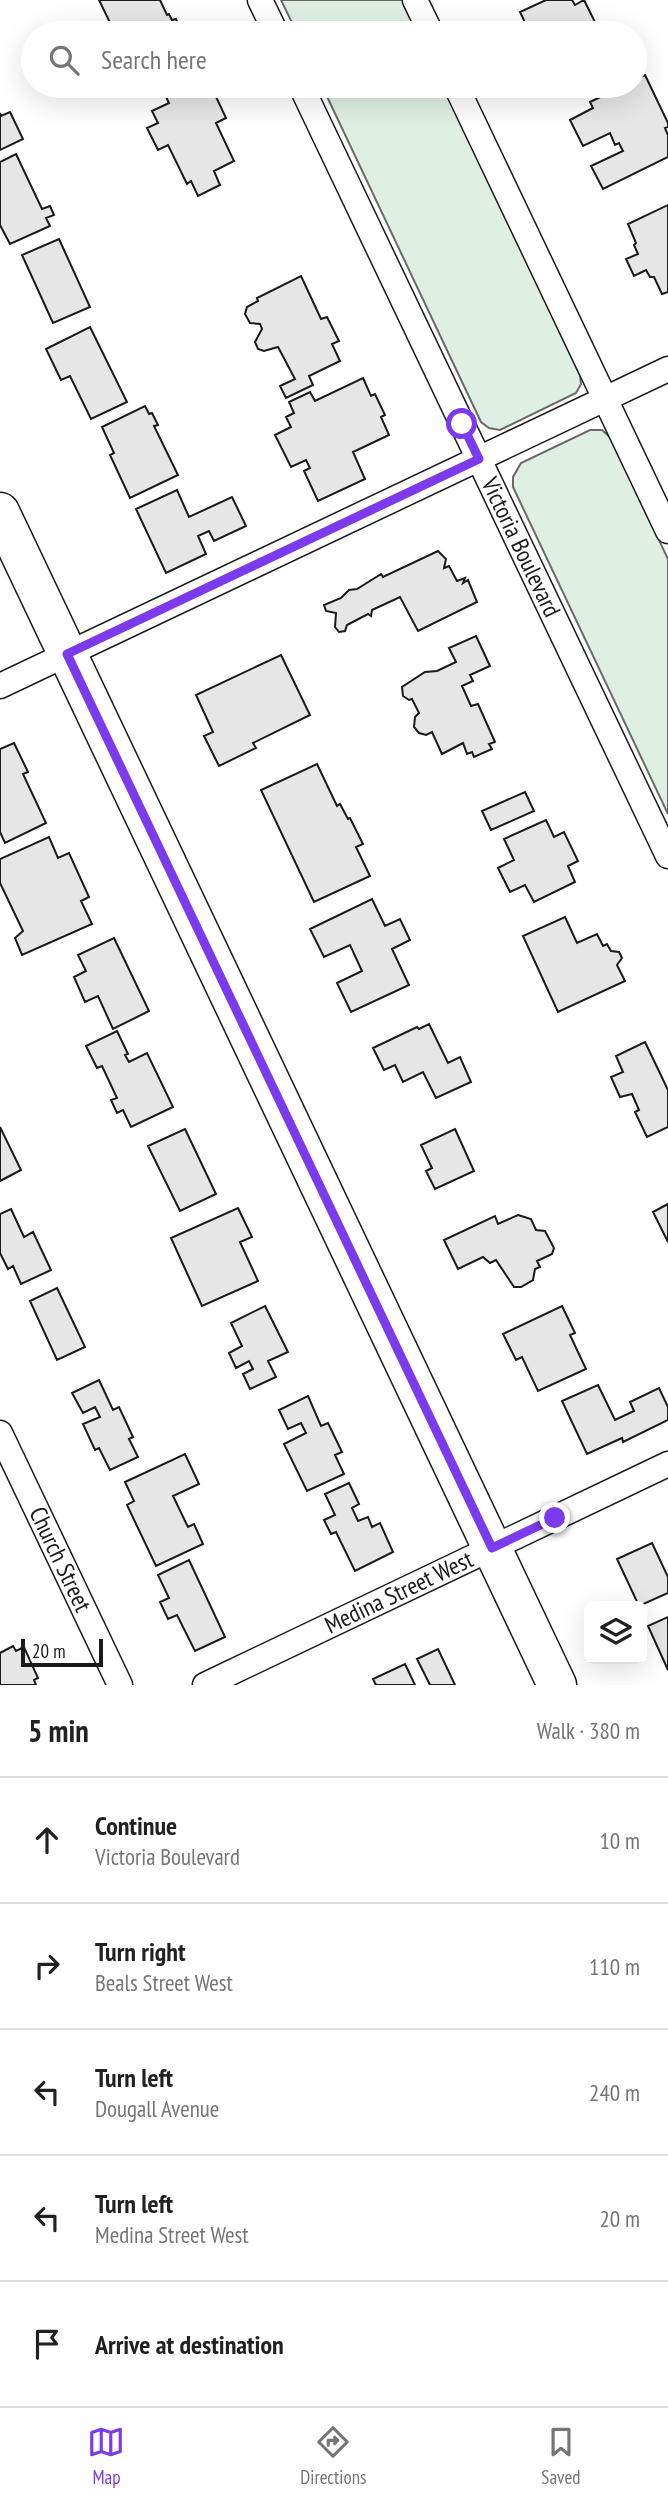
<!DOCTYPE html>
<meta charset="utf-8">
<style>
:root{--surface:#fff;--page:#f2f2f2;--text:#202124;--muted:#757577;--line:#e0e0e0;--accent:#7c3aed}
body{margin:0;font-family:"PT Sans Narrow",sans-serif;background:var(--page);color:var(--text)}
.controls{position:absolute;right:21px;bottom:21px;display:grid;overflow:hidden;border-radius:10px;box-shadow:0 7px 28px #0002}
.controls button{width:63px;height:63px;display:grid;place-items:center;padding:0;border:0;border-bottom:2px solid var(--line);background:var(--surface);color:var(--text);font:35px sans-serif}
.scale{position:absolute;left:21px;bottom:18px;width:82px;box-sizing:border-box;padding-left:7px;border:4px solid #1a1a1a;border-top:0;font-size:19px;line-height:24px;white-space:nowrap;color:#1a1a1a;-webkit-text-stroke:5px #fff;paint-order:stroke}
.stop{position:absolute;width:21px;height:21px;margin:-16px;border:5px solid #7c3aed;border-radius:50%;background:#fff}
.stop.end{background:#7c3aed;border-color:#fff;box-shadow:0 2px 7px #0008}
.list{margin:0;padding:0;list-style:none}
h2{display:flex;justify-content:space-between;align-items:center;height:91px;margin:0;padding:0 28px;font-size:30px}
h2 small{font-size:23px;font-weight:400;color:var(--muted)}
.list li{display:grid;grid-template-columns:46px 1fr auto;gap:21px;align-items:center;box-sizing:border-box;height:126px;padding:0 28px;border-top:2px solid var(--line)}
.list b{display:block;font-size:26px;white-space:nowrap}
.list p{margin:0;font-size:23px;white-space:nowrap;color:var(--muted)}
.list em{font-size:23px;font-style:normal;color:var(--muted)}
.icon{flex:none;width:38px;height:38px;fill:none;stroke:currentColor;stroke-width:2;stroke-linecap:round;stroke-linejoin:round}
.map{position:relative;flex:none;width:668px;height:1685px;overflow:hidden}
.search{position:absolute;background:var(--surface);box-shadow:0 7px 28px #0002;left:21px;right:21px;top:21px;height:77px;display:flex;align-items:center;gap:18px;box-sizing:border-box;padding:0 24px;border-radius:38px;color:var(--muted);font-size:26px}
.sheet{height:721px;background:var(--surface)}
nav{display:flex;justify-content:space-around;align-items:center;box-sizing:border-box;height:98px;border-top:2px solid var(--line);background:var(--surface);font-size:19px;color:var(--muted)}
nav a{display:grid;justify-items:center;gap:4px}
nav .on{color:var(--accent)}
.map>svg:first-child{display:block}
</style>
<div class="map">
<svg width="668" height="1685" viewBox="0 0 668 1685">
<rect width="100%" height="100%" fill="#fff"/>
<path fill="#e0efe3" stroke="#6a6a6a" stroke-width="2" d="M281,0H404L420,33H297Z
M322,86H444L580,375L581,384L576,393L500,430L489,428L481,422Z
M590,430H602L611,438L668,559V814L513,487V477L521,463Z"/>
<path fill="#e6e6e6" stroke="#1a1a1a" stroke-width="2" d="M99,0H160L167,15L169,14L172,20L176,19L181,30L178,33H115Z
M546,0H572L575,5L584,0L595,22L586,27L589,33H530L520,12Z
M645,75L668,123V127L665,128L668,135V157L603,189L591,166L623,151L619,143L615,145L610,133L583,146L570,120L593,108L590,102L623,86H635V80Z
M184,86H211L226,118L216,123L234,161L214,171L220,185L198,196L191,181L187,184L168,145L158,150L147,128L158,123L152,111L169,103L165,95Z
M10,112L23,139L0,150V113L1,116Z
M16,154L42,209L50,206L54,215L46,218L50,226L10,244L0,225V162Z
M668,205V292L662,294L654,277H650L646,270L634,276L626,259L638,254L634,245L636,243L628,224Z
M59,239L90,307L53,323L22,255Z
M301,276L321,319L327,317L339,341L332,344L340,361L309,376L313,385L286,398L280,386L295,379L278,347L264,351L258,349L255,342L262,329L260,324L250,323L245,314L247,307L258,301L257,298Z
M90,327L127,402L91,419L70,376L61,380L46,349Z
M363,378L371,396L375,394L385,415L381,417L389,435L353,452L365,479L318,501L304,471L310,468L306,460L291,467L275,435L291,427L286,417L294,413L289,402L310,392L315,401Z
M145,406L149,414L152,413L158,425L154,426L178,475L130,498L110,455L114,453L102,427Z
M177,490L189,517L232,497L246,526L214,541L209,531L198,536L206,554L166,573L136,509Z
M438,551L446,559L444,568L449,566L457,581L465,578L463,583L468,580L477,602L418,631L400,597L372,610L371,616L368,614L347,625L345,631L339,632L335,627L336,613L326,611L324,605L341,598L349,590L357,589L381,574L383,577Z
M476,636L490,666L470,675L473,681L462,686L471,706L478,704L495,742L489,744L492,749L474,757L472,752L467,754L463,743L442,754L432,732L426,735L419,733L414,727L415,717L419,713L412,699L409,700L403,696L402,687L425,672L437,671L456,662L449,648Z
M281,655L310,715L253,743L256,748L219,766L204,736L213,732L196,695Z
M14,743L28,772L23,774L46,823L5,843L0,832V749Z
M317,764L337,806L340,804L348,819L350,818L363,844L356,847L370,876L314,902L261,790Z
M525,792L534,811L491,830L482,811Z
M546,820L554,837L564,832L578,861L568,866L575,882L534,902L525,885L510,892L498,868L514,860L504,839Z
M49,837L58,858L69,853L89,897L81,901L92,924L22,955L15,938L23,931L0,883V859Z
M372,899L385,926L400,919L410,940L392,949L409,985L351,1012L337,983L362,971L350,945L324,957L310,929Z
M565,917L577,943L597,934L603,946L607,944L611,951L619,952L622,958L617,965L625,981L558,1012L523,936Z
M114,938L149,1011L113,1029L98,996L85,1002L74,977L86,971L78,955Z
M429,1024L448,1063L460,1057L471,1082L436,1098L423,1072L403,1082L395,1065L384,1070L373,1048L417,1027L419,1029Z
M117,1031L128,1054L125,1055L129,1062L147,1053L173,1107L131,1127L123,1110L117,1113L111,1100L117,1098L102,1066L97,1068L86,1046Z
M645,1042L668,1090V1127L647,1137L635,1112L639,1110L632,1094L620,1097L611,1077L623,1072L616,1056Z
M0,1127L21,1170L0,1181Z
M185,1129L216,1194L180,1211L148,1146Z
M455,1129L474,1171L435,1189L426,1171L432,1168L421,1145Z
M668,1204V1242L653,1212Z
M238,1208L252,1237L240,1242L258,1281L202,1306L171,1238Z
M11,1209L24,1237L33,1232L51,1270L21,1284L13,1266L8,1269L0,1253V1214Z
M518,1215L531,1219L536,1230L545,1231L554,1248L552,1254L537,1261L540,1267L535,1269L533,1280L521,1287H514L496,1260L490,1263L483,1257L458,1269L444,1240L495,1216L498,1224Z
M57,1288L85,1347L57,1360L30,1301Z
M265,1306L288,1352L268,1361L276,1377L250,1389L243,1374L253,1369L249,1361L236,1368L229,1353L242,1346L231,1323Z
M562,1306L575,1333L570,1335L586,1369L538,1391L522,1357L516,1360L503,1334Z
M99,1380L113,1410L119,1407L133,1437L129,1439L138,1457L110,1470L99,1448L95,1450L83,1424L100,1417L95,1407L83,1413L72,1393Z
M598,1385L615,1420L634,1411L630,1402L659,1388L668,1407V1420L623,1442L622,1438L587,1454L562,1401Z
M308,1396L321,1426L328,1423L342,1452L335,1455L344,1474L307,1491L284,1444L306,1433L301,1423L288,1429L279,1410Z
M185,1454L199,1484L173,1496L188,1527L194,1524L203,1544L156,1566L127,1505L134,1501L125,1482Z
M349,1483L359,1504L352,1508L358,1521L368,1517L372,1527L380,1523L393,1552L355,1571L336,1532L331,1534L324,1520L335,1515L325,1494Z
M652,1543L668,1577V1593L639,1606L617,1559Z
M189,1560L225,1637L195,1651L177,1615L168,1619L160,1602L169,1598L158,1575Z
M668,1617V1670L648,1626Z
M13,1646L16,1651L24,1647L38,1678L34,1680L36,1685H0V1653Z
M438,1649L455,1685H430L417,1659Z
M405,1664L415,1685H376L373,1679Z"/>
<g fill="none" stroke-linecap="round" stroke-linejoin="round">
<g stroke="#1a1a1a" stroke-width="27">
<g id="street">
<path d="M260,0L276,33"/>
<path d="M415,0L431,33"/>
<path id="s1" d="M301,86L668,856"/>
<path d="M456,86L668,531"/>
<path d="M0,686L668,369"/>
<path id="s2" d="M0,1433L120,1685"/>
<path id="s3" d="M205,1685L668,1464"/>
</g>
</g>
<g stroke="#1a1a1a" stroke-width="41">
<path id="primary" d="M0,512L557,1685"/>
</g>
<use href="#street" stroke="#fff" stroke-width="24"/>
<use href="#primary" stroke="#fff" stroke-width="38"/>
</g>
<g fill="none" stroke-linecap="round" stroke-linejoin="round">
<path stroke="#7c3aed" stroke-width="9" d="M462,424L479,459L67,654L492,1548L555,1518"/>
</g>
<g text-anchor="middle" stroke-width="5" stroke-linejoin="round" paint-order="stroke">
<g font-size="24" fill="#1a1a1a" stroke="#fff">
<text dy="8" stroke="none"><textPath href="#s1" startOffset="511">Victoria Boulevard</textPath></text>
<text dy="8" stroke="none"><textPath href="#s2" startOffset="140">Church Street</textPath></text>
<text dy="8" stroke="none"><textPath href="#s3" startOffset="215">Medina Street West</textPath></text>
</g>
</g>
</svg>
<div class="controls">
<button><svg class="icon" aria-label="layers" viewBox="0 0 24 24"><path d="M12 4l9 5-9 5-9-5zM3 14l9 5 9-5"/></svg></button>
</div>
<div class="scale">20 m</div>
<div class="stop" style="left:462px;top:424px"></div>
<div class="stop end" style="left:555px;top:1518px"></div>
<div class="search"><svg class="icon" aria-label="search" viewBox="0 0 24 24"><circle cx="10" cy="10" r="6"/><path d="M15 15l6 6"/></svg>Search here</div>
</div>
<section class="sheet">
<h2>5 min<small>Walk · 380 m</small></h2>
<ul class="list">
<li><svg class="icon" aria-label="ahead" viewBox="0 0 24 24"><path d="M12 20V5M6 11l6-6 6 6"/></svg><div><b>Continue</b><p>Victoria Boulevard</p></div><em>10 m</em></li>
<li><svg class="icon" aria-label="right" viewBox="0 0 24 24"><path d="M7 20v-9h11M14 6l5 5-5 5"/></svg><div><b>Turn right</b><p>Beals Street West</p></div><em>110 m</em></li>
<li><svg class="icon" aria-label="left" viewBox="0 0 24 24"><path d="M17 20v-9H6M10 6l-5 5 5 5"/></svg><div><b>Turn left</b><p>Dougall Avenue</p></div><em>240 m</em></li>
<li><svg class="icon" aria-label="left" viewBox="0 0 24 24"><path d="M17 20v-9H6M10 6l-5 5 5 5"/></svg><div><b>Turn left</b><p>Medina Street West</p></div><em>20 m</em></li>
<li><svg class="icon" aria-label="arrive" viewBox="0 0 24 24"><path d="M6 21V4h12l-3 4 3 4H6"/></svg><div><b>Arrive at destination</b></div></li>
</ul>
</section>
<nav>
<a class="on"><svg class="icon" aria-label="map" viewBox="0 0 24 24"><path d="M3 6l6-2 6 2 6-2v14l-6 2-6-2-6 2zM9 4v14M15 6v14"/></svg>Map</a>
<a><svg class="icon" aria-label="directions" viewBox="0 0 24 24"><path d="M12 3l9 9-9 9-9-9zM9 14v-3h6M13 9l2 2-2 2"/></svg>Directions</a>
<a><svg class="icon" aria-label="saved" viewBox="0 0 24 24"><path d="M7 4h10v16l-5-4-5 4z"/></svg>Saved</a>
</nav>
